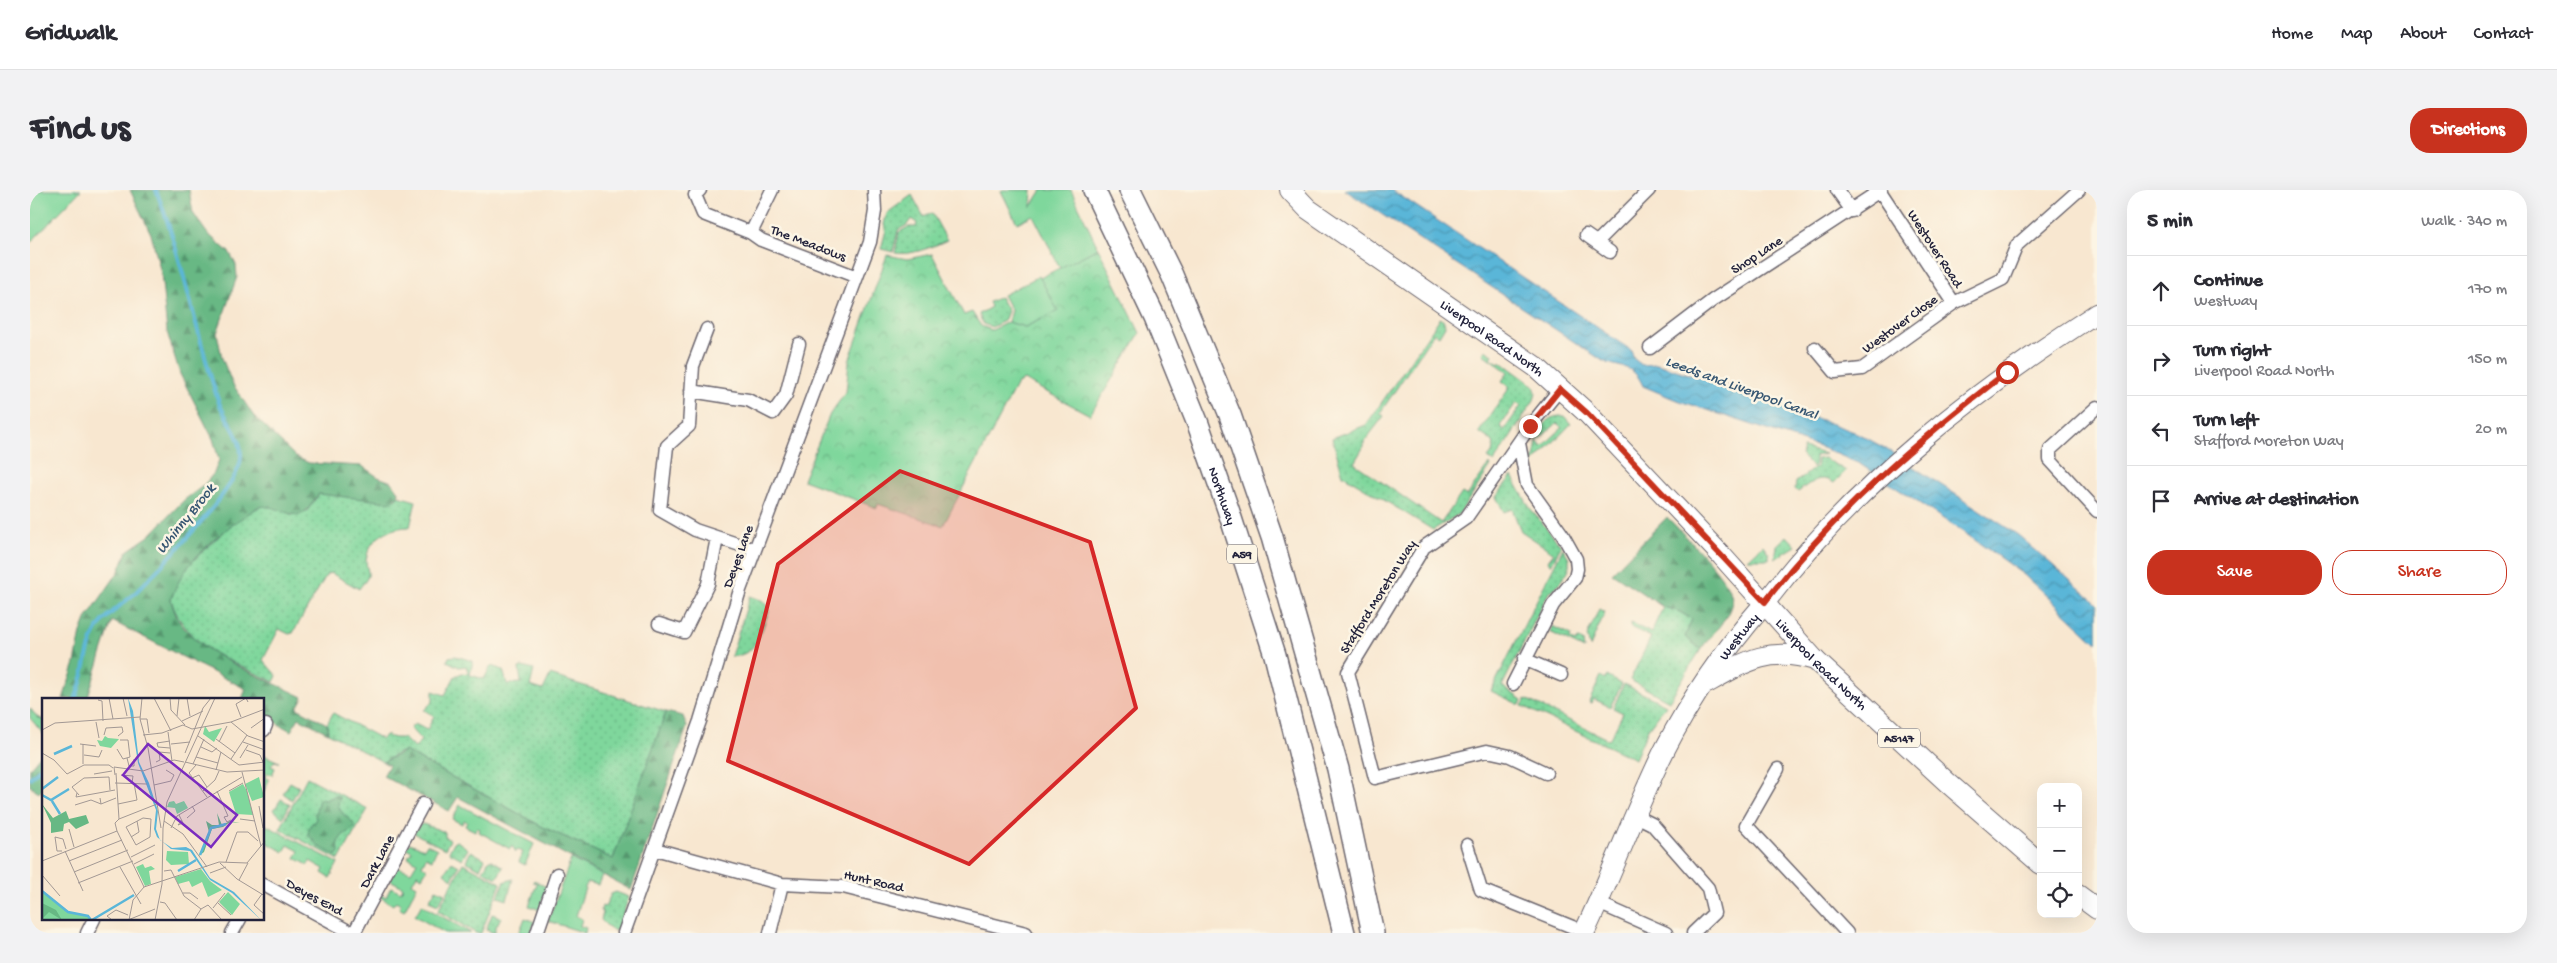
<!DOCTYPE html>
<meta charset="utf-8">
<style>
:root{--surface:#fff;--page:#f2f2f3;--text:#2b2b33;--muted:#7c7c81;--line:#e1e1e2;--accent:#c8321e}
body{margin:0;font-family:"Gochi Hand",sans-serif;background:var(--page);color:var(--text)}
.controls{position:absolute;right:15px;bottom:15px;display:grid;overflow:hidden;border-radius:10px;box-shadow:0 5px 20px #0002}
.controls button{width:45px;height:45px;display:grid;place-items:center;padding:0;border:0;border-bottom:1px solid var(--line);background:var(--surface);color:var(--text);font:25px sans-serif}
.stop{position:absolute;width:15px;height:15px;margin:-11px;border:4px solid #c8321e;border-radius:50%;background:#fff}
.stop.end{background:#c8321e;border-color:#fff;box-shadow:0 1px 5px #0008}
.list{margin:0;padding:0;list-style:none}
h2{display:flex;justify-content:space-between;align-items:center;height:65px;margin:0;padding:0 20px;font-size:21px}
h2 small{font-size:16px;font-weight:400;color:var(--muted)}
.list li{display:grid;grid-template-columns:32px 1fr auto;gap:15px;align-items:center;box-sizing:border-box;height:70px;padding:0 20px;border-top:1px solid var(--line)}
.list b{display:block;font-size:19px;white-space:nowrap}
.list p{margin:0;font-size:16px;white-space:nowrap;color:var(--muted)}
.list em{font-size:16px;font-style:normal;color:var(--muted)}
.actions{display:flex;gap:10px;padding:15px 20px}
.actions a{flex:1;padding:11px 0;border:1px solid var(--accent);border-radius:20px;text-align:center;font-size:18px;color:var(--accent)}
.actions .main{background:var(--accent);color:#fff}
.icon{flex:none;width:28px;height:28px;fill:none;stroke:currentColor;stroke-width:2;stroke-linecap:round;stroke-linejoin:round}
.map{position:relative;flex:none;width:2067px;height:743px;overflow:hidden;border-radius:20px}
header{display:flex;align-items:center;gap:30px;box-sizing:border-box;height:70px;padding:0 25px;background:var(--surface);border-bottom:1px solid var(--line)}
header strong{font-size:24px}
nav{display:flex;gap:28px;margin-inline-start:auto;font-size:18px}
.intro{display:flex;align-items:center;justify-content:space-between;box-sizing:border-box;height:120px;padding:0 30px}
h1{margin:0;font-size:35px}
.button{padding:12px 22px;border-radius:20px;background:var(--accent);color:#fff;font-size:18px;font-weight:700}
main{display:flex;gap:30px;padding:0 30px}
aside{flex:1;background:var(--surface);border-radius:20px;box-shadow:0 5px 20px #0002}
.map>svg:first-child{display:block}
</style>
<header>
<strong>Gridwalk</strong>
<nav><a>Home</a><a>Map</a><a>About</a><a>Contact</a></nav>
</header>
<div class="intro"><h1>Find us</h1><a class="button">Directions</a></div>
<main>
<div class="map">
<svg width="2067" height="743" viewBox="0 0 2067 743">
<defs>
<pattern id="grass-dots" width="8" height="8" patternUnits="userSpaceOnUse" patternTransform="scale(1.25)"><rect width="8" height="8" fill="#7fd79c"/><path d="M2 2h.1M6 6h.1" fill="none" stroke="#6db887" stroke-width="1.8" stroke-linecap="round"/></pattern>
<pattern id="forest-firs" width="22" height="20" patternUnits="userSpaceOnUse" patternTransform="scale(1.25)"><rect width="22" height="20" fill="#67b884"/><path d="M5 1l3.5 6h-7zM16 11l3.5 6h-7z" fill="#54956d"/></pattern>
<pattern id="park-crowns" width="20" height="18" patternUnits="userSpaceOnUse" patternTransform="scale(1.25)"><rect width="20" height="18" fill="#7fd79c"/><path d="M2 6a3 3 0 1 1 6 0M12 15a3 3 0 1 1 6 0" fill="none" stroke="#6db887"/></pattern>
<pattern id="water-waves" width="16" height="10" patternUnits="userSpaceOnUse" patternTransform="scale(1.25)"><rect width="16" height="10" fill="#5ab6d8"/><path d="M0 5q4-4 8 0t8 0" fill="none" stroke="#4a94b0"/></pattern>
</defs>
<rect width="100%" height="100%" fill="#fcf5e5"/>
<filter id="ink" filterUnits="userSpaceOnUse"><feTurbulence type="fractalNoise" baseFrequency=".02" numOctaves="2"/><feDisplacementMap in="SourceGraphic" scale="10" xChannelSelector="R" yChannelSelector="G"/><feConvolveMatrix kernelMatrix="1 2 1 2 8 2 1 2 1" color-interpolation-filters="sRGB"/></filter>
<filter id="wash" filterUnits="userSpaceOnUse"><feTurbulence type="fractalNoise" baseFrequency=".0096" numOctaves="4" result="noise"/><feDisplacementMap in="SourceGraphic" scale="20" xChannelSelector="R" yChannelSelector="G"/><feGaussianBlur stdDeviation="1.12" result="paint"/><feColorMatrix in="noise" values="0 0 0 0 0 0 0 0 0 0 0 0 0 0 0 0 0 1.4 0 .05"/><feComposite in="paint" operator="in"/></filter>
<g filter="url(#wash)">
<rect width="100%" height="100%" fill="#f8e7d0"/>
<path fill="url(#grass-dots)" stroke="#507c6c" fill-rule="evenodd" d="M882,5L894,27L902,23L917,50C903,57 880,66 865,63L869,42L878,37H886L887,33L881,29L877,35L868,40L863,62L851,59L856,40L854,34L857,23Z
M970,107L978,121L974,131L962,137L953,134L949,124L961,117L959,112Z
M1410,128L1414,131L1415,136L1409,146L1404,143L1350,223L1354,226L1334,252V256L1324,273L1411,333L1432,303L1437,306L1459,274L1461,276L1429,324L1403,340L1313,285L1302,248L1336,235Z
M1455,160L1463,165L1461,168L1469,173L1470,171L1504,196L1506,202L1504,210L1464,272L1458,268L1462,263L1464,253L1449,242L1480,197L1472,191L1478,182L1453,164ZM1486,213L1491,216L1474,240L1470,236Z
M1534,226L1541,234L1502,274C1509,256 1504,225 1534,226ZM1527,233L1532,238L1512,257L1507,251Z
M1773,258L1795,264L1785,266V275L1782,277L1771,265Z
M1794,268L1816,281L1804,293C1789,283 1779,294 1768,302L1765,299L1766,292L1787,276V269Z
M1482,286L1500,318L1531,356L1521,375L1518,371L1524,363L1491,341L1482,319L1474,322L1466,307Z
M289,304L365,310L368,306L386,311L380,337C359,337 339,348 336,370C336,376 339,382 338,386C336,392 331,395 329,399L301,383L297,384L263,443L259,444L249,439L233,470L247,486L244,492C202,471 156,458 141,410C143,402 146,392 151,385C162,369 218,316 237,315C245,315 255,321 262,325L277,321Z
M1757,346L1766,356L1745,369L1747,355Z
M1733,355L1739,364V369H1718Z
M1533,358L1539,368V379L1531,392L1518,404L1472,496L1492,510L1490,515L1461,501Z
M720,406L734,411L739,421C731,441 727,467 701,466Z
M1633,417L1648,421L1662,429L1655,447L1671,459L1639,511L1600,490L1621,447L1600,437L1601,433L1621,443Z
M1569,419L1575,422L1560,457L1557,446Z
M1522,436L1541,445L1540,449L1546,452L1548,449L1553,451L1554,459L1520,442Z
M425,466L443,471L440,485L454,489L461,476L473,480L477,494L491,493L489,478L492,477L504,480L500,496L513,500L520,485L636,522L583,669L513,637L375,561L368,563L353,572L298,543L297,534L303,523L352,549L355,545L364,548H373L385,558L391,550L380,538L385,534L397,540L404,526L394,520L403,511V501L415,505L425,486L432,483L439,484L436,476L429,477L417,471L419,467Z
M1571,486L1575,489L1577,486L1592,494L1580,517L1564,509L1562,513L1559,512Z
M1594,494L1636,515L1618,539L1605,569L1492,516L1496,509L1579,550L1593,523L1583,518Z
M0,518L7,527L14,530V545L0,528Z
M277,587L338,619L309,670L250,639Z
M260,592L269,597L262,610L253,603Z
M251,609L260,614L253,628L244,620Z
M393,634L415,642V647L420,650L415,659L384,643L389,635Z
M427,651L438,659L432,669L419,662L424,652Z
M441,661L455,669L450,679L436,671Z
M459,670H462L473,677L467,688L453,681Z
M422,672L429,676L422,689L414,683Z
M433,673L471,693L451,743H446L408,721Z
M483,689L477,710L468,707L474,692Z
M406,699L415,703L408,715L399,711Z
M586,702L599,707L587,741L580,739L571,730L573,723L571,720L572,716L575,717L581,704Z
M462,724L471,727L465,739V743L456,740Z"/>
<path fill="url(#forest-firs)" stroke="#446d60" d="M100,0H159L163,23L177,43L200,63L206,75L207,87L187,143L192,168L202,193L223,225L266,267L279,273L332,276L348,287L362,292L369,302L368,306L360,312L289,304C283,309 281,318 274,322C261,331 247,313 228,317C193,341 154,368 141,410C144,421 148,432 156,440C180,468 239,490 273,507L267,518L297,534L298,543L269,528L261,541L234,526V509H212L216,499L82,431L57,509H33L45,473L51,442L56,429L89,381L97,361L119,346L154,310L173,296L184,283L189,270L183,249L150,184L137,142L131,83L121,44Z
M1637,327C1651,342 1703,392 1702,410C1701,427 1681,445 1671,459L1655,447L1662,429L1648,421L1633,417L1582,383Z
M636,522L653,526L657,537L601,700L428,607L419,621L353,586L359,575L353,572L375,561L513,637L583,669Z
M14,561V597L9,602L0,596V578Z
M306,605L310,608L308,614C312,629 323,627 325,638L313,645L308,652L309,662L306,666L288,656L278,644L280,635L286,631L285,624L289,609L296,610Z"/>
<path fill="url(#park-crowns)" stroke="#507c6c" d="M1068,58L1110,143L1060,225L994,190L987,194L913,336L848,314L847,318L773,290L800,224L816,202L819,171L857,65L877,69L902,64L934,125L942,122L951,136L962,140L978,132L995,137L1027,121L1010,88Z"/>
<path fill="#7fd79c" stroke="#507c6c" d="M0,0H51L0,53Z
M973,0H1002L1001,17L1012,0H1041L1068,58L1030,78L1003,25L987,33L971,1Z
M1009,86L1028,121L995,137L978,132L981,120L973,105Z
M234,565L249,572L244,571L241,576L245,578L242,585L237,583L235,587L239,590L234,601Z
M430,615L504,654L495,675L489,672L493,662L488,660L486,662L482,656L480,659L449,642L450,639L447,638L445,641L435,636L437,632L434,630L432,634L422,629Z
M234,634L308,673L300,688L292,683L294,679L280,671L278,675L265,668L269,661L258,655L254,662L234,651Z
M380,653L394,659L397,654L407,659L402,670L396,667L392,675L397,679L392,687L387,684L382,693L387,696L374,721L369,718L371,714L366,711L363,715L350,707L351,705L356,707L361,697L371,702L373,697L360,690L367,677L381,682L387,672L378,667L382,661L376,658Z
M541,669L572,685L568,695L557,692L546,726L552,729L550,736L556,738L555,743L518,731Z
M504,690L516,697L510,720L499,716L507,693L503,692Z
M392,714L397,718L441,743H415L385,726Z
M495,728L505,732L501,743H489Z"/>
<path fill="url(#water-waves)" stroke="#3e6c8a" d="M1315,0H1362L1601,160L1604,169L1612,175L1627,174L1697,196L1827,243L1853,257L1988,345L2063,410L2067,414V453L1994,385L1939,346L1830,274L1795,259L1644,209L1613,196C1603,173 1593,180 1573,171Z"/>
<g fill="none" stroke-linecap="round" stroke-linejoin="round">
<path stroke="#5ab6d8" stroke-width="4" d="M45,509C56,486 55,455 70,435C79,423 93,414 104,404C128,380 203,303 210,273C216,249 195,231 188,210C165,140 153,69 126,0
M0,588L14,575"/>
</g>
</g>
<g filter="url(#ink)">
<g fill="none" stroke-linecap="round" stroke-linejoin="round">
<g stroke="#6d676f" stroke-width="15">
<path id="minor" d="M670,0L665,5L673,24L721,43L731,50L827,87
M1807,0L1822,21
M1850,1L1924,113L1973,89L1987,55L2049,0
M721,43L742,0
M1556,45L1580,62
M1567,52L1619,0
M677,139L663,176L659,236L637,256L630,320L665,340L725,360
M1620,158L1683,110L1851,0
M1785,158L1805,182L1832,179L1924,113
M661,201L718,210L743,223L756,205L769,154
M2067,217L2020,260V270L2067,321
M629,434L654,442L678,394L687,348
M1494,469L1531,485
M1483,494L1523,415L1545,388L1547,379L1546,369L1532,344L1497,295L1489,253
M234,540L236,535
M1748,579L1716,635L1817,743
M1516,583L1480,566L1457,561L1345,588L1318,482L1394,357L1436,328L1500,236L1530,199
M1606,626L1622,634L1678,698L1684,723L1663,743
M1437,655L1451,700L1555,742
M625,659L752,694L813,697L996,743
M234,695L322,743
M1568,713L1636,743
M57,743L64,729
M202,743L210,729
M324,743L393,614
M507,743L527,684
M594,743L670,531L710,400L840,52L845,21L844,0
M740,743L752,694"/>
</g>
<g stroke="#6d676f" stroke-width="21">
<path id="secondary" d="M1735,413C1825,294 1942,203 2067,123"/>
</g>
<g stroke="#6d676f" stroke-width="22">
<g id="primary">
<path id="s1" d="M1260,0L1278,19L1506,177L1557,223L1692,366L1785,470L1918,593L2011,674"/>
<path d="M1677,493C1716,471 1740,456 1785,470"/>
<path d="M2048,705L2067,719"/>
<path id="s2" d="M1554,743C1583,683 1605,619 1635,559C1662,506 1696,458 1735,413"/>
</g>
</g>
<g stroke="#6d676f" stroke-width="24">
<g id="trunk">
<path id="s3" d="M1064,0L1125,128L1168,234L1198,319L1245,465L1314,743"/>
<path d="M1100,0L1142,85L1200,225L1242,347L1308,579L1343,743"/>
</g>
</g>
<use href="#minor" stroke="#fff" stroke-width="12"/>
<use href="#secondary" stroke="#fff" stroke-width="19"/>
<use href="#primary" stroke="#fff" stroke-width="20"/>
<use href="#trunk" stroke="#fff" stroke-width="21"/>
</g>
</g>
<g fill="none" stroke-linecap="round" stroke-linejoin="round" filter="url(#ink)">
<path stroke="#c8321e" stroke-width="6" d="M1500,236L1530,199L1557,223L1735,412C1803,323 1888,250 1977,182"/>
</g>
<path fill="#d62828" fill-opacity="0.2" stroke="#d62828" stroke-width="4" stroke-linejoin="round" d="M870,281L1060,352L1106,518L939,674L698,571L748,374Z"/>
<g text-anchor="middle" stroke-width="5" stroke-linejoin="round" paint-order="stroke">
<g fill="#fcf5e5" stroke="#63616e" stroke-width="1">
<rect x="1197" y="354.5" width="30" height="19" rx="4"/>
<rect x="1848" y="538.5" width="42" height="19" rx="4"/>
</g>
<g font-size="12" font-weight="bold" fill="#22223b">
<text x="1212" y="368">A59</text>
<text x="1869" y="552">A5147</text>
</g>
<g font-size="14" fill="#22223b" stroke="#fcf5e5">
<text transform="translate(779 52) rotate(21)" y="5">The Meadows</text>
<text transform="translate(1906 58) rotate(57)" y="5">Westover Road</text>
<text transform="translate(1726 64) rotate(-33)" y="5">Shop Lane</text>
<text transform="translate(1869 133) rotate(-36)" y="5">Westover Close</text>
<text dy="5" stroke="none"><textPath href="#s1" startOffset="251">Liverpool Road North</textPath></text>
<text dy="5" stroke="none"><textPath href="#s3" startOffset="332">Northway</textPath></text>
<text transform="translate(707 366) rotate(-70)" y="5">Deyes Lane</text>
<text transform="translate(1347 406) rotate(-58)" y="5">Stafford Moreton Way</text>
<text dy="5" stroke="none"><textPath href="#s2" startOffset="336">Westway</textPath></text>
<text dy="5" stroke="none"><textPath href="#s1" startOffset="716">Liverpool Road North</textPath></text>
<text transform="translate(346 671) rotate(-62)" y="5">Dark Lane</text>
<text transform="translate(844 690) rotate(13)" y="5">Hunt Road</text>
<text transform="translate(285 706) rotate(29)" y="5">Deyes End</text>
</g>
<g font-size="15" font-style="italic" fill="#365672" stroke="#fcf5e5">
<text transform="translate(1712 197) rotate(20)" y="5">Leeds and Liverpool Canal</text>
<text transform="translate(155 328) rotate(-51)" y="5">Whinny Brook</text>
</g>
</g>
<g transform="translate(12 508)">
<rect width="222" height="222" fill="#f8e7d0"/>
<path d="M217,79L222,99L210,103L203,86ZM101,166L103,170L109,168L113,171L107,173L109,186L103,188L94,169ZM0,193L26,214L46,218L50,222H0Z" fill="#7fd79c"/>
<path d="M0,106L11,120L24,113L27,121L44,117L47,125L34,131L27,124L22,126L21,133L9,135V125ZM175,115L180,127L188,123L198,125L188,124L181,129L170,131L162,154L157,158L167,134L164,123L170,127H177ZM0,205L14,212L20,222L7,214L0,221Z" fill="#67b884"/>
<path d="M163,28L167,34L180,30L172,44L161,36ZM63,38L66,40L77,41L69,50L58,48L55,42L60,43ZM201,86L205,93L211,117L194,116L187,94ZM132,103L134,106L142,103L146,110L135,116L133,110L125,109L127,104ZM159,171L168,183L180,192L166,199L160,184L150,189L147,183L136,186L133,179ZM186,194L198,206L190,217L177,204Z" fill="#7fd79c"/>
<path d="M125,153L146,154L147,166L129,167L124,162Z" fill="#7fd79c"/>
<path d="M86,0L91,13L97,64L107,85L116,113L114,131L118,142L130,150L144,149L150,152L168,180L192,194L219,222L190,195L168,182L148,153L129,151L115,139L112,131L114,112L96,65Z" fill="#5ab6d8"/>
<path fill="none" stroke="#5ab6d8" stroke-width="2.5" d="M12,56L30,48M0,91L16,79M0,97L9,102L27,91M10,103L18,116M158,157L169,130L184,126M136,173L154,162M0,193L26,214L46,218L49,222M50,222L92,197"/>
<path fill="none" stroke="#a29894" stroke-width="1" d="M67,0L71,21M81,0L85,18M100,0L98,21L106,50L119,130M112,0L129,33M128,0L129,12L143,27M145,0L148,18M56,2L60,3L61,23M135,18L137,0M199,19L194,6L204,0L206,4M98,21H105L107,35M140,23L161,13M54,24L57,40M189,24L206,38L223,44M189,24L223,11M209,30L223,20M0,32L13,25L98,19M126,34L130,63M62,37L64,30L80,29L81,34L76,38M101,37L120,35L141,27L150,31L189,24M156,38L197,67L223,64M174,41L193,55M128,43L115,45L116,49L128,50M177,44L185,28M201,44L223,52M38,46L54,48M41,46V66M129,46L148,44M159,49L170,54L175,50M75,51L81,61L88,59L86,42H78M204,52L218,57L221,64M0,55L12,62L25,76L42,67H67L71,70M143,55L161,10L169,0M42,57L57,59L60,52M154,59L176,65M85,60L87,68H92V61M198,60L206,47M189,61L205,37M114,64L118,62L117,54L128,55M143,64L185,74L223,72M151,66L162,41M154,67L147,75L165,99M174,72L179,54M200,74L219,148M74,75L77,121M52,76L70,73M73,77L72,69L101,73L132,62L142,64M79,77L91,78L90,85M150,80L157,77L165,89M73,85L105,86M112,87L129,83L132,77L124,72M161,93L173,82L177,73M175,93L186,118L182,119L185,124L189,122M187,93L201,85M35,95L34,99L73,92M37,97L30,89L42,80L67,79L68,92M58,100L59,106L74,100M76,106L95,102L92,85M33,107L49,102L59,106M217,108L221,130M137,117L141,125L136,127L140,122M101,120L109,121L108,139L94,147L84,129ZM145,120L153,113L150,108M198,121L213,123M122,123L141,136L165,169M129,130L135,118L200,79M27,131L32,149M75,133L102,189M89,139L97,134L95,123M20,153H15L13,139L21,141L24,151M23,153L41,193M89,159L113,147M0,163L75,133L73,125L77,121L115,106M27,163L80,142M184,164L195,134H206L216,143M178,165L195,181L223,198M92,166L112,156M78,169L99,206M122,173L129,172L142,198L159,211M32,174L86,152M168,175L184,169M0,177L18,198M197,182L206,165M36,185L91,163M102,189L177,164L205,165L223,143M141,195H148L156,201M220,196L212,207L223,217M118,204L123,205L135,222M176,205L189,217M171,210L183,195M70,222L65,218L74,212L86,217M86,222L113,211M87,222L91,202L102,189M113,222L120,186L121,130L125,104L173,0M152,222L159,211L166,207L180,222"/>
<path fill="#7b2cbf" fill-opacity="0.15" stroke="#7b2cbf" stroke-width="2.5" d="M106,46L195,117L169,149L81,77Z"/>
<rect width="222" height="222" fill="none" stroke="#22223b" stroke-width="2.5"/>
</g>
</svg>
<div class="controls">
<button>+</button>
<button>−</button>
<button><svg class="icon" aria-label="locate" viewBox="0 0 24 24"><circle cx="12" cy="12" r="6"/><path d="M12 2v4M12 18v4M2 12h4M18 12h4"/></svg></button>
</div>
<div class="stop" style="left:1977px;top:182px"></div>
<div class="stop end" style="left:1500px;top:236px"></div>
</div>
<aside>
<h2>5 min<small>Walk · 340 m</small></h2>
<ul class="list">
<li><svg class="icon" aria-label="ahead" viewBox="0 0 24 24"><path d="M12 20V5M6 11l6-6 6 6"/></svg><div><b>Continue</b><p>Westway</p></div><em>170 m</em></li>
<li><svg class="icon" aria-label="right" viewBox="0 0 24 24"><path d="M7 20v-9h11M14 6l5 5-5 5"/></svg><div><b>Turn right</b><p>Liverpool Road North</p></div><em>150 m</em></li>
<li><svg class="icon" aria-label="left" viewBox="0 0 24 24"><path d="M17 20v-9H6M10 6l-5 5 5 5"/></svg><div><b>Turn left</b><p>Stafford Moreton Way</p></div><em>20 m</em></li>
<li><svg class="icon" aria-label="arrive" viewBox="0 0 24 24"><path d="M6 21V4h12l-3 4 3 4H6"/></svg><div><b>Arrive at destination</b></div></li>
</ul>
<div class="actions"><a class="main">Save</a><a>Share</a></div>
</aside>
</main>
